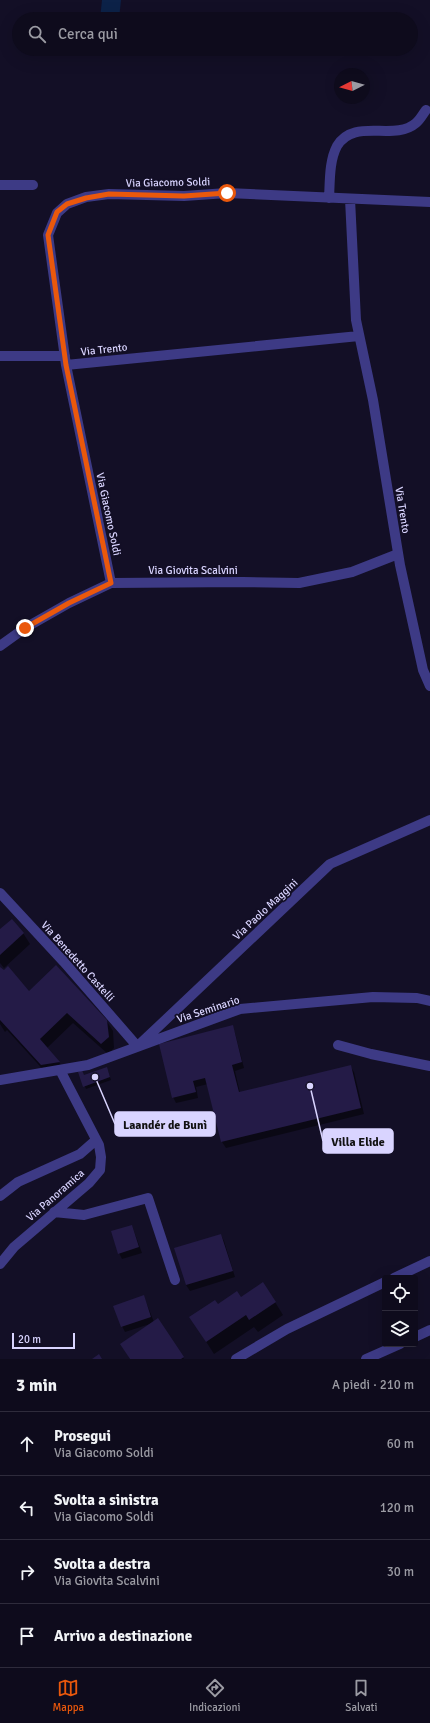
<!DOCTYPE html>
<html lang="it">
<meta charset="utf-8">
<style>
:root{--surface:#0e0b1c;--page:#1c1929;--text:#f1f3f6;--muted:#9b9ba3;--line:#2e2b3b;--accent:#ea580c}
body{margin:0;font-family:Signika,sans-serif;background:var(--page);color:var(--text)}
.controls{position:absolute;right:12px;bottom:12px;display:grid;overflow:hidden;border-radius:4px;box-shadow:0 4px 16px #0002}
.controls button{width:36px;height:36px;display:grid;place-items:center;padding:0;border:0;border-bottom:1px solid var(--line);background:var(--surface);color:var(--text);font:20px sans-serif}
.compass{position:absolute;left:334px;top:68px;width:36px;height:36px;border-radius:50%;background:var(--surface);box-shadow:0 4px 16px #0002;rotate:264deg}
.scale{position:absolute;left:12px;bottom:10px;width:63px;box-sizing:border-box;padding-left:4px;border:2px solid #d9d4ff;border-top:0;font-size:11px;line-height:14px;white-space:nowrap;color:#d9d4ff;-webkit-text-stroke:3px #130f26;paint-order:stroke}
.stop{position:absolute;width:12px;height:12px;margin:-9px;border:3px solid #ea580c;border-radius:50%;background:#fff}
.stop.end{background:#ea580c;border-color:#fff;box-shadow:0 1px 4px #0008}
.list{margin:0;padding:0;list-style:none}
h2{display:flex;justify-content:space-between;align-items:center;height:52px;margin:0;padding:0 16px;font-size:17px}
h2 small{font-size:13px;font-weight:400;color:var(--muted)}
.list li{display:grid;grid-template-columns:26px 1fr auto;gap:12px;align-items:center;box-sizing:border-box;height:64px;padding:0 16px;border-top:1px solid var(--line)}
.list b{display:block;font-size:15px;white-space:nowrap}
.list p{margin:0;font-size:13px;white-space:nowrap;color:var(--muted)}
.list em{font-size:13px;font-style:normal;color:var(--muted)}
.icon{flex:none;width:22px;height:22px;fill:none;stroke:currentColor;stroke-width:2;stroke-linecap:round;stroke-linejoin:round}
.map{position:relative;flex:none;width:430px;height:1359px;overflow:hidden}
.search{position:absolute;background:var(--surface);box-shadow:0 4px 16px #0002;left:12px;right:12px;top:12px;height:44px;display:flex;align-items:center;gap:10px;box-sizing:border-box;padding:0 14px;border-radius:22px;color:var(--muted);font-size:15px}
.sheet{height:308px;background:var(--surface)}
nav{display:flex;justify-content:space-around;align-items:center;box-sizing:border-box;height:56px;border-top:1px solid var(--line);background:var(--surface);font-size:11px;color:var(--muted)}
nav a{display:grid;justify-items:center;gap:2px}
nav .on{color:var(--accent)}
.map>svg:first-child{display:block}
</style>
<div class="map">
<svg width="430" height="1359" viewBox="0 0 430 1359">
<rect width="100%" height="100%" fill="#130f26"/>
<path fill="#0c2248" d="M102,0H121L119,19H100Z"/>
<path fill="#0007" d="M0,930L23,933L30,944L4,968L0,963Z
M0,969L29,993L106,1020L113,1031L114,1048L108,1054L73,1023L47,1048L59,1062L65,1072L48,1075L7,1030L5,1032L0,1024Z
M232,1027L235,1033L244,1068L235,1071L240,1093L350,1066L354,1072L364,1114L226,1148L222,1142L208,1084L196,1087L198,1098L176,1103L173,1097Z
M108,1071L111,1080L86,1089L79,1072L84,1076Z
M132,1226L142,1253L122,1259L119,1253Z
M221,1235L224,1241L235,1277L190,1291L186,1285Z
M144,1297L154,1322L158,1319L184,1359H130L121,1344L150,1324L125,1332L122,1326Z
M275,1302L283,1315L258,1332L254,1327L214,1354L191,1318L217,1306Z"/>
<path fill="#241b47" d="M12,919L24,933L0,955V929Z
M56,965L107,1020L109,1037L101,1044L67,1013L40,1039L60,1062L41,1065L0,1020V967L4,970L8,966L29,991Z
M233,1025L242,1062L232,1065L239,1092L351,1065L361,1108L221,1142L205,1078L193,1081L196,1092L172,1098L159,1044Z
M107,1067L110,1077L83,1087L78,1072L82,1070L84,1075Z
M132,1225L139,1247L118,1254L111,1231Z
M221,1234L233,1271L186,1285L174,1248Z
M263,1282L276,1302L249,1320L246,1315L206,1342L189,1317L215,1300L218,1304L237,1291L241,1297Z
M144,1295L151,1317L121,1327L113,1306Z
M158,1318L184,1357L181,1359H130L120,1344Z
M99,1354L102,1359H92Z"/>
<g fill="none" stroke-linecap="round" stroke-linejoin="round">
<path stroke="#3d3a85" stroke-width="10" d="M0,185H33
M329,198C330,182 329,161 337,146C354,117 394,142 416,123C420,120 423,114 426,110
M350,199L356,320L373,400L400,565L423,670L430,686
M0,356H65
M66,365L359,336
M111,583L66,365L48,235L57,213L67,204L86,197L109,194L184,196L227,193L430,202
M0,646L25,628L69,603L111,583L243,582L299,583L352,572L398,554
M0,893L64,962L137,1046
M140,1044L330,864L430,820
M338,1045L371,1054L430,1066
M0,1080L88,1065L240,1009L373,997L417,998L430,1001
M0,1196L18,1182L80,1154L96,1140
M54,1212L84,1215L148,1198L175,1280
M0,1264L14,1247L89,1183L100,1170L101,1157L99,1145L60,1070
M394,1278L430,1261
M415,1337L430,1330
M236,1359L287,1329L385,1282
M366,1359L400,1344"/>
</g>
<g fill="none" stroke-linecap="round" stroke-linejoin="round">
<path stroke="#ea580c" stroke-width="5" d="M25,628L69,603L111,583L66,365L48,235L57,212L67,204L86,198L109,194L184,196L227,193"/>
</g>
<g text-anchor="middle" stroke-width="3.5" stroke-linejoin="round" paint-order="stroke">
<g font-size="11" fill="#d9d4ff" stroke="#130f26">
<text transform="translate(168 182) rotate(-1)" y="4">Via Giacomo Soldi</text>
<text transform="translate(104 349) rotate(-6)" y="4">Via Trento</text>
<text transform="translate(403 510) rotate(81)" y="4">Via Trento</text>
<text transform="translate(109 514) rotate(78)" y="4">Via Giacomo Soldi</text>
<text x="193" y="574">Via Giovita Scalvini</text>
<text transform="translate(265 909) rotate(-43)" y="4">Via Paolo Maggini</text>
<text transform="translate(78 961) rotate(48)" y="4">Via Benedetto Castelli</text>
<text transform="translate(208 1009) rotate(-18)" y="4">Via Seminario</text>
<text transform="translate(55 1195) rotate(-41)" y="4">Via Panoramica</text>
</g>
</g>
<path fill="none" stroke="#d9d4ff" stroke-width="1.5" d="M95 1077L115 1124M310 1086L323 1141"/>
<g fill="#d9d4ff" stroke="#130f26" stroke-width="1.5">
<circle cx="95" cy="1077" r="4"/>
<circle cx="310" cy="1086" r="4"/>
</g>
<g fill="#d9d4ff" stroke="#d9d4ff" stroke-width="1.5">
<rect x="115" y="1112" width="100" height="24" rx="4"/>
<rect x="323" y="1129" width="70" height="24" rx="4"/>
</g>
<g font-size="12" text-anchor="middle" font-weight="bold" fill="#111">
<text x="165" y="1129">Laandér de Bunì</text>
<text x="358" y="1146">Villa Elide</text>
</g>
</svg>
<div class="controls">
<button><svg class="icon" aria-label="locate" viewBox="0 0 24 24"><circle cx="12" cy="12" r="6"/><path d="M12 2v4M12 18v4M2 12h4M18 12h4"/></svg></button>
<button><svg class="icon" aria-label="layers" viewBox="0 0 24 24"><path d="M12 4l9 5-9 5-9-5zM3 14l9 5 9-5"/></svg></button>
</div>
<svg class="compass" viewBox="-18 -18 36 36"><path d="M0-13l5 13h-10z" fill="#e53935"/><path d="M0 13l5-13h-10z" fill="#9b9ba3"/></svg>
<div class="scale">20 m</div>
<div class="stop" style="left:227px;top:193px"></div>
<div class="stop end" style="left:25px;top:628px"></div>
<div class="search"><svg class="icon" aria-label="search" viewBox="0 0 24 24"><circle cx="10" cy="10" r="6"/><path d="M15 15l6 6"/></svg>Cerca qui</div>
</div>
<section class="sheet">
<h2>3 min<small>A piedi · 210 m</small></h2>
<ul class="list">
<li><svg class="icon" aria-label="ahead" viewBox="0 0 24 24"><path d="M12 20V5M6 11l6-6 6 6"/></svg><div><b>Prosegui</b><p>Via Giacomo Soldi</p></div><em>60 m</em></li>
<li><svg class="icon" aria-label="left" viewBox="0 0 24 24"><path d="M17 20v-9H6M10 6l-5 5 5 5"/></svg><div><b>Svolta a sinistra</b><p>Via Giacomo Soldi</p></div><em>120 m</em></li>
<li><svg class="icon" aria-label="right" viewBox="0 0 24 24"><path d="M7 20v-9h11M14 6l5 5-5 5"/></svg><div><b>Svolta a destra</b><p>Via Giovita Scalvini</p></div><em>30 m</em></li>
<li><svg class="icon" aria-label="arrive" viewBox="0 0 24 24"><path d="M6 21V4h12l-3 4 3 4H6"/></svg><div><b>Arrivo a destinazione</b></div></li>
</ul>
</section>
<nav>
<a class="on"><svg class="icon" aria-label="map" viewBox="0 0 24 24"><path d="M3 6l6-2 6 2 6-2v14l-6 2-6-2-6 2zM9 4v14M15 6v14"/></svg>Mappa</a>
<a><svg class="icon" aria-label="directions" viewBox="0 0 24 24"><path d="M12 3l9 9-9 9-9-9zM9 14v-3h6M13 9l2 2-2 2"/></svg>Indicazioni</a>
<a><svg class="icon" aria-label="saved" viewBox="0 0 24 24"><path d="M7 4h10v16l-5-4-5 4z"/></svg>Salvati</a>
</nav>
